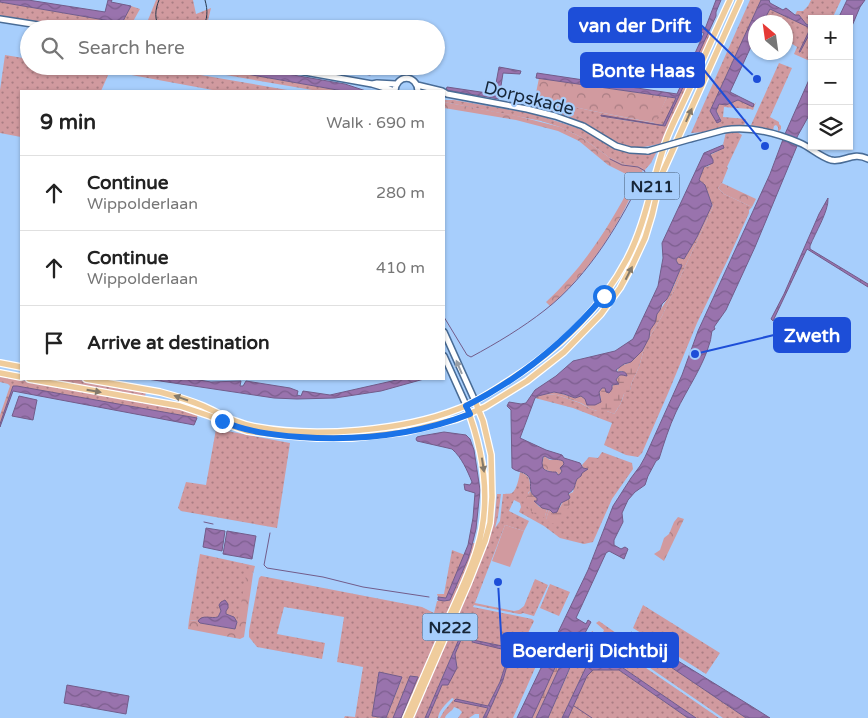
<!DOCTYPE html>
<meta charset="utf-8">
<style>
:root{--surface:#fff;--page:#f6f6f6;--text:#222;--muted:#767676;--line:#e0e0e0}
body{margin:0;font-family:"Varela Round",sans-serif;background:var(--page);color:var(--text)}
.controls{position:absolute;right:15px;top:15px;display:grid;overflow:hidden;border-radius:0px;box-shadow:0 1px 4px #0004}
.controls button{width:45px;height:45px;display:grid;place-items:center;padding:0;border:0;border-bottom:1px solid var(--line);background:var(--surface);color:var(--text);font:25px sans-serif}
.compass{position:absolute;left:748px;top:15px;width:45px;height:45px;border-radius:50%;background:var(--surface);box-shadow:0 1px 4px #0004;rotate:331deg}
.stop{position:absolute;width:15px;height:15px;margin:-11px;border:4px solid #1a73e8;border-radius:50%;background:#fff}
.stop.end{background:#1a73e8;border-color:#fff;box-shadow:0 1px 5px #0008}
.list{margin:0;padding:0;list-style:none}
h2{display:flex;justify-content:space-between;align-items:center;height:65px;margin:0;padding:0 20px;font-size:21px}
h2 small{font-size:16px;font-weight:400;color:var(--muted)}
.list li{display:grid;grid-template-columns:32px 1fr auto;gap:15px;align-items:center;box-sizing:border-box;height:75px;padding:0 20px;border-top:1px solid var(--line)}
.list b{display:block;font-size:19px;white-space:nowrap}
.list p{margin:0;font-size:16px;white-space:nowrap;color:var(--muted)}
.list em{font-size:16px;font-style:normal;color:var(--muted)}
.icon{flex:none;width:28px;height:28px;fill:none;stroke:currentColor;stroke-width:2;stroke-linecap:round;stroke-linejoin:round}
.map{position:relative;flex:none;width:868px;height:718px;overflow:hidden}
.search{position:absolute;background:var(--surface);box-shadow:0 1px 4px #0004;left:20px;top:20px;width:425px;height:55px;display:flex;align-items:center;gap:12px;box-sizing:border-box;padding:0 18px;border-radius:28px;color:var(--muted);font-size:19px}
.panel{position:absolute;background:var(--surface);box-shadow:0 1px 4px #0004;left:20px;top:90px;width:425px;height:290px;border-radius:0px}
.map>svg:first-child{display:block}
</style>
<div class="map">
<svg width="868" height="718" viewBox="0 0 868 718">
<defs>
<pattern id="green-dots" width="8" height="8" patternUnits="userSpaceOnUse" patternTransform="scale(1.25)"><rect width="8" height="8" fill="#d19a9f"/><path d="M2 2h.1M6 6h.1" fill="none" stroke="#a97d83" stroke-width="1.8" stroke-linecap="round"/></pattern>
<pattern id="forest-crowns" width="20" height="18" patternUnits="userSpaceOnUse" patternTransform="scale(1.25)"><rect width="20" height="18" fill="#d19a9f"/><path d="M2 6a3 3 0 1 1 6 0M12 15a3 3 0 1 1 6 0" fill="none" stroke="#a97d83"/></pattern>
<pattern id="wetland-marsh" width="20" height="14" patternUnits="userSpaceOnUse" patternTransform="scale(1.25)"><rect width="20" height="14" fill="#d19a9f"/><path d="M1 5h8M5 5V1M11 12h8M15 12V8" fill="none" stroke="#a97d83"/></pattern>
<pattern id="water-waves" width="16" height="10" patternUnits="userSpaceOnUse" patternTransform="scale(1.25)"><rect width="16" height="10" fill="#9973ad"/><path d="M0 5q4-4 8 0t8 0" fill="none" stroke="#7c5e8e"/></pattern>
</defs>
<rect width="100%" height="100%" fill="#a7cefc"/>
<path fill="url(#green-dots)" d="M156,0H193L196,14L211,8L206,29H158L154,21L148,20Z
M750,0H761L710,111L721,119L716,111L719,104H729L738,100L753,106L756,102L753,110L750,109L724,107L723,117L746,119L744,126L723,127L705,132L691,133Z
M811,0H841L832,19H812V28L803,21L801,17L795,15L797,11H803L808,6Z
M0,2L122,23L131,6L140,9L131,25L137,29H72L0,16Z
M770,9L810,28L800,52L812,29V62L794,54L797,47L786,40V22H763Z
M708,32L712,33L662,143C645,148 628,150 612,141C603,136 595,129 586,124C569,116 552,111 534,107L535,98L588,110L654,123L667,97L676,98L664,125L601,117L665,126Z
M5,55L29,59V66H72L109,73L101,91H21V137L0,133V90Z
M779,63L792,68L770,117L779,122V124L781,126V129L778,132V127L776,125L774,126L773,130L752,126L751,125Z
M128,66H148L293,91H218L126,74Z
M174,66H201L343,91H318Z
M444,100H454L535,114L592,133L610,145L620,150L640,153L657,151L651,163L644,171L641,167L626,165L610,158L581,137L560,127L541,121L444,102Z
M726,132H737L742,135L727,167L728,168L722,183L718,188L724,194L752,207L749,210V213L729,257L697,323L669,391L642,453L638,457L626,455L604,445L612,423L573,408L535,398L538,396L546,394L557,395L580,403L591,409L597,411H607L614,414C619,408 622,401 624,394L630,390L632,382L639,367L645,345L662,316L713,207L705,185L699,180L704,167L709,166L713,160L710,155L724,148L723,145Z
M0,376L198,413L197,418L13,386L0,424V415L10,386L8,384L0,382Z
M45,379H74L146,392L145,397Z
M216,429L290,443L277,528L181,511L178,508L186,482L206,485Z
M602,452L632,463L633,469L612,499L593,542L584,544L560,538L544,526L519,512L521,507L520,503L514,500L509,511L529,521L524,531L505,525L475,603L514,611L519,610L524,606L535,579L548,585L534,616L523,613L521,614H519L474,605L473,607L532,619L534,621L516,657L536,666L513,718H486L503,680L512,648L473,640L472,642L510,650L500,682L488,706L456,699L455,701L488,708L483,718H479V714H475L469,718H458L462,712L459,709L454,707C452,712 446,713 445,718H440L444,711L454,699L452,698C446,704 439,710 438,718H428L442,685L457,668L455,654L466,628L461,629L462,632L425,718H413L491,530L495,515L497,494H501L498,516L495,528L500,521L503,494C505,494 510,494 512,493C517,489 519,478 520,472C531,476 530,480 530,491L528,493L545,516L547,509L549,510L546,519L556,520L577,487L575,484L577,479L581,476L582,473L587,469L583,468L582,465L589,457L598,458Z
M473,543L478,544L405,718H401L418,677L410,676L393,718H386L402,678L379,672L372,716L385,718H344L345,716L355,717L363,667L337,662L344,617L284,607L277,634L325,643L322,659L257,647L249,637V631L259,578L261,576L422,607L434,613L437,601H447L450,600L468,559Z
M452,550L465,555L446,598L438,597L437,594H444Z
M200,554L255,566L253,574L252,571L238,621L237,622L234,617L226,614V611L220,608L221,611L218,617L198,621L189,620Z
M550,584L570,592L559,616L540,608Z
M643,605L720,653L706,674L633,628Z
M599,621L626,640L628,638L746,718H723L602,635L604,630L596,623Z
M592,631L719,718H696L607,657L583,650Z
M577,653L585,657L588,661L587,665L562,718H548Z
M593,670H619L688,718H568L587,675Z"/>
<path fill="url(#forest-crowns)" d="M539,78L551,80L667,97L655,123L588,110L535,98Z
M444,102L517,116L560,127L581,137L610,158L626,165L641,167L643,169C641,178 636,186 632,194C612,237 585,275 550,306L546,302C583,268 609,227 632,183C633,179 632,176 629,173L626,174L608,165L579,141L558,131L516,120L444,108Z
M722,183L756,199L752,207L724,194L718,188Z
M544,456L550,460L557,459L563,461L564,464L560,468L562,470L560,474L558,475L557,472C550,473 556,473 549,471C539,468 542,465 544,456Z
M678,517L684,519L664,561L654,554L660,550L664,538L669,534L674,522Z
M247,570L252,571L253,574L244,637L240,639L188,629L189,620L198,621L200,623L235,629L237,622L238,620Z"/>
<path fill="url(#wetland-marsh)" d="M712,205L713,207L662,316L649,338L650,330L657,314C662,308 668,298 672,290C676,283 677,275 681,268L678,264L676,260L678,257L683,259H684L697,237Z
M645,345L639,367L632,382L630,390L629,392L624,394L620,405L614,414L607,411H597L591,409L581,403L557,395L546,394L556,392L575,398L581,396L585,399H601L599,392L602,388H605L606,389L612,387L614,384L618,385L616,380L620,375L625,373L622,371L617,372C620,363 626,366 632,361C636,358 643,350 645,345Z
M575,484C576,485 577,486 577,487C577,492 567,511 563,515C560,518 557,519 554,523L551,524L546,519L549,510L553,513C555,511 558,510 560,507C563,502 566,495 573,492Z
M530,491L533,495L538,499L537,501H535C538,507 541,508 547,509L545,516L544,518C530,513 521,505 530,491Z
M564,647L577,653L575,656L572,654L562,662L536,718H532Z"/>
<path fill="#d19a9f" d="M505,525L524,531L510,567L492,561Z"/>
<path fill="url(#water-waves)" stroke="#725c8a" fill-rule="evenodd" d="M0,0H28L105,12L108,0H112L111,2L131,6L122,23L0,2Z
M716,0H721L716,12V16L665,126L601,116V115L660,125H663L676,98L536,78L537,73L677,94L704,33L687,30L689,27L705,29Z
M761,0H769L770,3L783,10L786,8L795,15H799L806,24L812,27V29L800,52H799L810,29V28L770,9L763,22H756L755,38L730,92L754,104L753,107L738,100L726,105L719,104L716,111L721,121L717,123L710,111Z
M847,0H865L860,7L849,33V19H838Z
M201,66H241L345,84L366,91H343Z
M499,67L521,71L520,74L503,73L499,99L446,90L447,87L494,94Z
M812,73V110L797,137V146L755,247L726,310L714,327L715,329L712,331C711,335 711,339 710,342C703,367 687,389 676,412C669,427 664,443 659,459L656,461L648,476L645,485L635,492L628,500L622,513L623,522L614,540V545L621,549L625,547L628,549L624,559L609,551L606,553L576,618L586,624L588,620L591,622L580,642L575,643L573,636L570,634L567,641L574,647L572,650L564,648L532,718H517L588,570L613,506L631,478L640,466L645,457L682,375L698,331L770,174L785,134Z
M723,145L724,148L710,154L713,160V163L704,167L699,180L705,185L712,205L697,237L684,259L678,257L676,260L678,264L682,265L671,291L667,299L662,304L660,310L657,314L655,323L650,330L649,338L642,351L631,362L624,364L616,370L617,372C621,372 626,370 627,376C621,375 620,373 616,380L619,384L612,385V389L609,393L606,392L605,388H602L599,392L601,402L595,405H587L585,399L581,396L575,398L564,394L554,392L538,396L535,398L520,438L546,450L562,455L564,458L580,463L583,468L588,469L582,473L581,476L577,479C573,488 577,487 568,494L570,497L569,499L561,503L557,512L553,513L550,510L542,508L534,501H537V498C525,491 535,482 527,475C523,471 516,472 512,468L511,415V410L507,406L509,402L521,404L526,403L535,390L556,376L573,361L615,351L633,339L658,286L663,258L662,243L704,153ZM545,456C551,461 557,458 563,461L564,464L560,468L562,471L560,474L558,475L556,472C552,472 546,472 543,468L542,463L543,457Z
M828,198C829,211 815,233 810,246V249L868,284V287L807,249L773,321L771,319L784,294L819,214Z
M147,379H193L211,382L241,381L240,386H243L246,381L290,388L298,391L297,395L301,396L303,391L330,395L401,379H424L381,391L335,398L297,399L274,398Z
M13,386H17L197,418L194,425L13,391L0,427V424Z
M19,396L37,400L33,420L12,416Z
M444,432L466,435L470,439L474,450L480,490L476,529L471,549L468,559L450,600L444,601L438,600V597L446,598L468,545L473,518L475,493L465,490L464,484L470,485L472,482C467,470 462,458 452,449L417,441L416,439L417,437L421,436Z
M206,528L225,531L222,551L203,547Z
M227,531L256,536L252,559L223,554Z
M225,600L228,604V608L226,611V614L234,617L237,622L235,629L200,623L198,621C202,614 211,619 218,617L221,611L219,605L221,602Z
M464,627L466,628L455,654L457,668L448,685H442L428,718H425L462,632L461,629Z
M631,632L751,706L770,718H746L628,638Z
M473,640L512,648L503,680L486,718H483L488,708L454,701L456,699L488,706L500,682L510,651L472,642Z
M583,650L607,657L696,718H688L619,670H593L587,676L568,718H562L587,665V661L585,657L581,654Z
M569,654L575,656L548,718H536L562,662Z
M379,672L402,677L386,718L372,716Z
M410,676L418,677L401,718H393Z
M67,685L129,696L126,714L64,703Z"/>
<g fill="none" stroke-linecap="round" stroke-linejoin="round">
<path stroke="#725c8a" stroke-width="1" d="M315,66L370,75
M444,317L467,355L471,357C497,343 522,328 545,310C589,276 622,220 645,171L638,167L622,165L610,159
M204,522L213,524
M270,533L264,565L267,568L323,577L363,587L429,597
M574,706L592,718"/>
<g stroke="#496c96" stroke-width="8">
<path id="secondary" d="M0,19L64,29
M271,66L372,84L395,91C396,74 417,74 418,91
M372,84L377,83L396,84
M417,85L442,91
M444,92L447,94L527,109L555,116L583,126L616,146L630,150L648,151
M690,139C702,136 713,133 724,130C750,126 777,133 800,143C810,147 820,157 831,160C844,163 853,151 868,159
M444,332L475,401
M444,356L466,405"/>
</g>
<g stroke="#fff" stroke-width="8">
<path id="primary" d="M0,363L21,367
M0,373L21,377
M29,379L180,406L210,416L235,427L247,431L278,435L317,438H352L405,432L457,419L485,407L527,381L564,352L601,314L620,288L632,266L645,238L652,215L661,176L740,0
M86,379L160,392C175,396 189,400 203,406C221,414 237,424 256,427C315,438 403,431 458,409C474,403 488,394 502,385C553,354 599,312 627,259C647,221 652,178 667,138C673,122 682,106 689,90C703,60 716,30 730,0
M449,617C459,595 470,572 477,549C492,501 484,452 466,405
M406,718L444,630
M410,718L468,584L485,541L490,523L492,497L491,455L483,421L475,401"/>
</g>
<use href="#secondary" stroke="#fff" stroke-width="5"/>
<use href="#primary" stroke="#efcc9c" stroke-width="5.5"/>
<path stroke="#26384d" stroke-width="1" d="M159,0C155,10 154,19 160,29
M202,29C208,19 208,11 205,0"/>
<g stroke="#496c96" stroke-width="8" stroke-linecap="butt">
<path id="secondary-bridge" d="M648,151L690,139"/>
</g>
<use href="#secondary-bridge" stroke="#fff" stroke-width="5"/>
</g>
<defs><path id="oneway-solid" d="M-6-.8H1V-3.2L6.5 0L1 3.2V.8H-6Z" transform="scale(1.25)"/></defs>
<g fill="#83796a">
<use href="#oneway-solid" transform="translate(689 115) rotate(-66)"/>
<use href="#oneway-solid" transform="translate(629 273) rotate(-63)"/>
<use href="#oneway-solid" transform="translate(94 391) rotate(10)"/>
<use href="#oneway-solid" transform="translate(181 398) rotate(-161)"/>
<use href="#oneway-solid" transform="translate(483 465) rotate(81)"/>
</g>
<use fill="#979da5" href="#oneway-solid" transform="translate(459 367) rotate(-113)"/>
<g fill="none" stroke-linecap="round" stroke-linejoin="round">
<path stroke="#1a73e8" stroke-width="6" d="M222,421C247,432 273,435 300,437C357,441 416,435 470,414L466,406C520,379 565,342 604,296"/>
</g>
<g text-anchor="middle" stroke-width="4.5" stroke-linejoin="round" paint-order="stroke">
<g fill="#a7cefc" stroke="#425873" stroke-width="1">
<rect x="624.5" y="172.5" width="55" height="27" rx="4"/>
<rect x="422.5" y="613.5" width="55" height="27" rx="4"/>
</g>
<g font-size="16" font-weight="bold" fill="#172638">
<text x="652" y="192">N211</text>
<text x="450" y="633">N222</text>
</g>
<g font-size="18" fill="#172638" stroke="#a7cefc">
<text transform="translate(529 98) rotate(14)" y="6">Dorpskade</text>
</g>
</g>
<path fill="none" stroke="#1d4ed8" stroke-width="2" d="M757 79L701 25M765 146L704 70M695 354L774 335M498 582L502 650"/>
<g fill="#1d4ed8" stroke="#a7cefc" stroke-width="2">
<circle cx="757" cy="79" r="5"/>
<circle cx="765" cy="146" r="5"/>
<circle cx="695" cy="354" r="5"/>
<circle cx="498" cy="582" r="5"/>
</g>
<g fill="#1d4ed8" stroke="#1d4ed8" stroke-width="2">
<rect x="569" y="8" width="132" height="34" rx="5"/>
<rect x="581" y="53" width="123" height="34" rx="5"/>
<rect x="774" y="318" width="76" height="34" rx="5"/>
<rect x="502" y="633" width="176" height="34" rx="5"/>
</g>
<g font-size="19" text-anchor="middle" font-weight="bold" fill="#fff">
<text x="635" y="32">van der Drift</text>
<text x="643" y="77">Bonte Haas</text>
<text x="812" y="342">Zweth</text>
<text x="590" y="657">Boerderij Dichtbij</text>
</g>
</svg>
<div class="controls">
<button>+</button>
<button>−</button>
<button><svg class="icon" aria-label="layers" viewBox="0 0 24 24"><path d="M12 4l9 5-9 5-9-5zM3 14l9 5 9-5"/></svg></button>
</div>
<svg class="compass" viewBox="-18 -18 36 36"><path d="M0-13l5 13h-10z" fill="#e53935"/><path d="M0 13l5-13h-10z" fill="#767676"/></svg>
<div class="stop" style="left:604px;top:296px"></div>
<div class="stop end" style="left:222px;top:421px"></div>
<div class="search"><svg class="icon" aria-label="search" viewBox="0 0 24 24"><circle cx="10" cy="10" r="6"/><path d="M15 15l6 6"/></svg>Search here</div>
<section class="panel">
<h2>9 min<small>Walk · 690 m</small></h2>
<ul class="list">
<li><svg class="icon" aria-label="ahead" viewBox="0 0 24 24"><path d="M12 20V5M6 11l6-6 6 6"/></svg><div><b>Continue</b><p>Wippolderlaan</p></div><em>280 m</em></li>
<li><svg class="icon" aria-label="ahead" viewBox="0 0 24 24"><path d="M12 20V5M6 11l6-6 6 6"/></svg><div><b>Continue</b><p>Wippolderlaan</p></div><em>410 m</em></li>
<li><svg class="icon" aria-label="arrive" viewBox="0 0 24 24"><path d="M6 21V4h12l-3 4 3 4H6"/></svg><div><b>Arrive at destination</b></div></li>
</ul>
</section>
</div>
